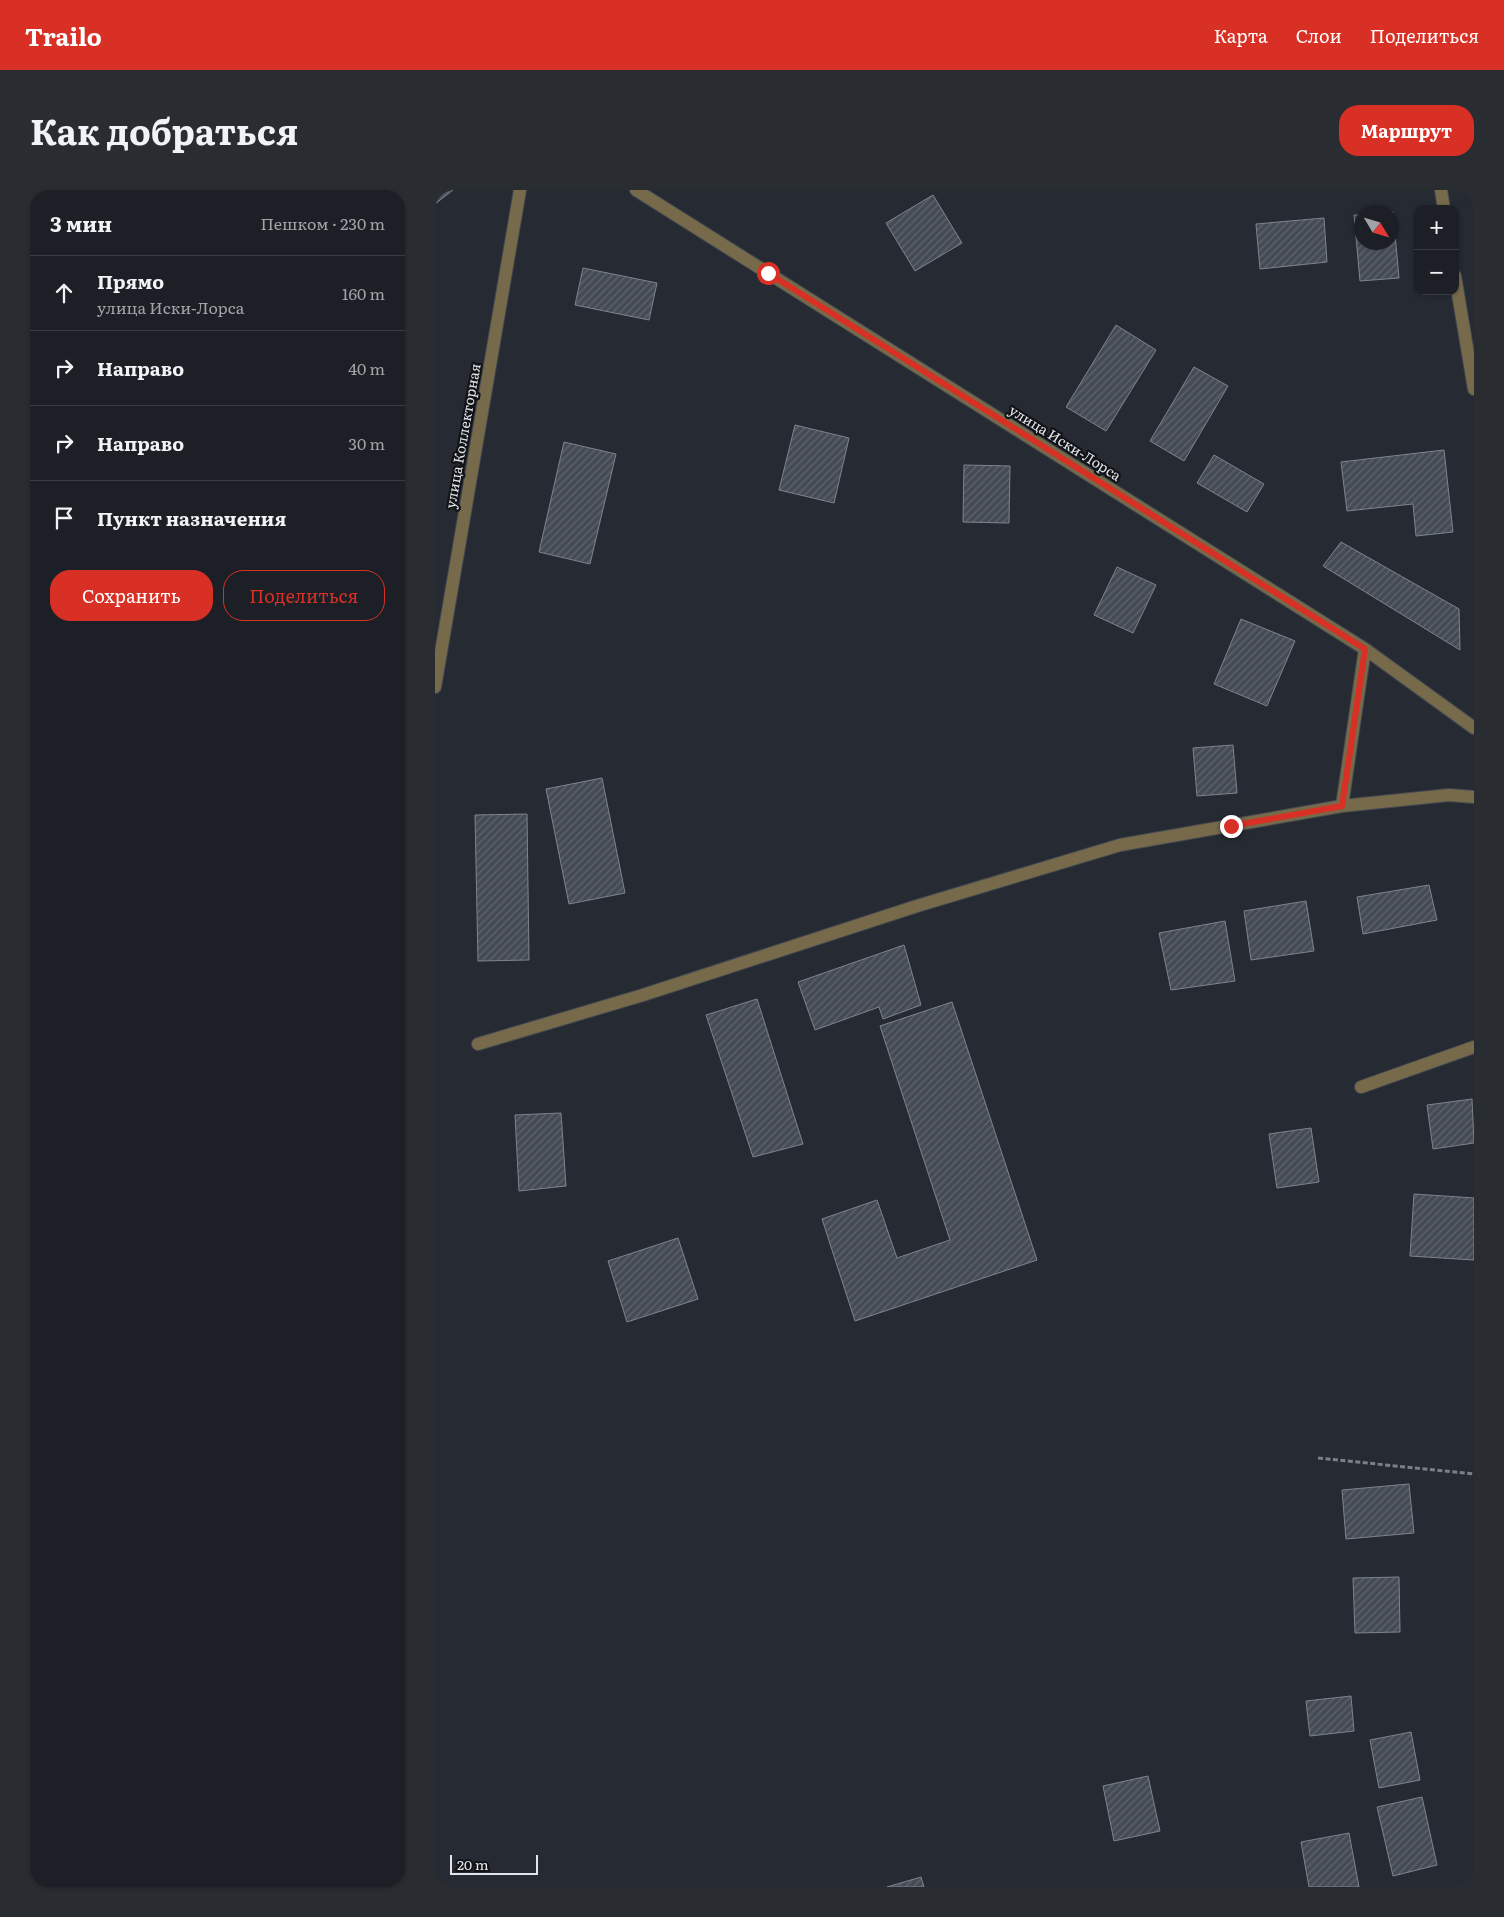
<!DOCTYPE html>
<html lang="ru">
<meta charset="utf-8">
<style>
:root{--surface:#1c2026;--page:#292d32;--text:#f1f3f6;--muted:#a0a3a7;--line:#3a3e43;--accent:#d93025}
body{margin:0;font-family:Literata,serif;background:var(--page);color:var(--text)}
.controls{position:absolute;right:15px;top:15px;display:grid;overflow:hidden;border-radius:10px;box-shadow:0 1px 4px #0004}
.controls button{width:45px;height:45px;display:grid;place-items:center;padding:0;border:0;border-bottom:1px solid var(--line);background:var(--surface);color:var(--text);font:25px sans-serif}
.compass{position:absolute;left:919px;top:15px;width:45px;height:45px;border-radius:50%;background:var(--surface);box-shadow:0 1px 4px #0004;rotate:128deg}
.scale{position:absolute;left:15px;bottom:12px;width:88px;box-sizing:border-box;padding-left:5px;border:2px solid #e2e5eb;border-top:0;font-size:14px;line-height:18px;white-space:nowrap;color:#e2e5eb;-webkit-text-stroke:4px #111317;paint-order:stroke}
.stop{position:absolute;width:15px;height:15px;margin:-11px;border:4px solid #d93025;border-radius:50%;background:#fff}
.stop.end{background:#d93025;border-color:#fff;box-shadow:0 1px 5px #0008}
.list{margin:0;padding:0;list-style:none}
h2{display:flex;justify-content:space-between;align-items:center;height:65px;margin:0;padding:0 20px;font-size:21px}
h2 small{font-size:16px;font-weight:400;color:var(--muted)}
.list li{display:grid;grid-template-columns:32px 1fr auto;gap:15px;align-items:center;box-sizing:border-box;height:75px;padding:0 20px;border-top:1px solid var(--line)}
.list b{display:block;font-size:19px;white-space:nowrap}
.list p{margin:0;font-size:16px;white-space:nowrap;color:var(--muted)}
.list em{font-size:16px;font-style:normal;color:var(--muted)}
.actions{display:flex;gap:10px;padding:15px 20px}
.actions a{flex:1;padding:11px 0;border:1px solid var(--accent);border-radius:20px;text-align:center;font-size:18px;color:var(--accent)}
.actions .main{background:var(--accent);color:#fff}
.icon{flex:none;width:28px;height:28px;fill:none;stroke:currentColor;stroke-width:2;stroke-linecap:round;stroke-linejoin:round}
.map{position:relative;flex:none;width:1039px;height:1697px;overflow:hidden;border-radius:20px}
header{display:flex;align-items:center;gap:30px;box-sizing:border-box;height:70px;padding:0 25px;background:var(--accent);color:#fff}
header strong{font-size:24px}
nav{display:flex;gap:28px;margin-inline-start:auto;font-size:18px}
.intro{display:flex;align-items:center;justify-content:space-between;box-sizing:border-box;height:120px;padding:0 30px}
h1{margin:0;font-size:35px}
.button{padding:12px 22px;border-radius:20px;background:var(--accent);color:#fff;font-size:18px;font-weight:700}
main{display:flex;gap:30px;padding:0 30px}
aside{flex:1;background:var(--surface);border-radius:20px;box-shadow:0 1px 4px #0004}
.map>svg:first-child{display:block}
</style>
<header>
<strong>Trailo</strong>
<nav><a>Карта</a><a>Слои</a><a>Поделиться</a></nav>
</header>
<div class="intro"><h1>Как добраться</h1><a class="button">Маршрут</a></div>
<main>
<aside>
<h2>3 мин<small>Пешком · 230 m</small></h2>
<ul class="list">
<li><svg class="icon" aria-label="ahead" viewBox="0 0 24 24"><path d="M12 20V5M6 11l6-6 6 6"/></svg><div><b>Прямо</b><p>улица Иски-Лорса</p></div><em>160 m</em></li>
<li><svg class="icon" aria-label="right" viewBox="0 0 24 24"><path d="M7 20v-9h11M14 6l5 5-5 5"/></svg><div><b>Направо</b></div><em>40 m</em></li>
<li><svg class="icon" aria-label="right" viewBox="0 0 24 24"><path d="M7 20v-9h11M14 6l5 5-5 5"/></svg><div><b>Направо</b></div><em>30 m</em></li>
<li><svg class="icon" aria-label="arrive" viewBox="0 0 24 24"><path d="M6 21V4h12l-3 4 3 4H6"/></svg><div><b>Пункт назначения</b></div></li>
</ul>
<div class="actions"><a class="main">Сохранить</a><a>Поделиться</a></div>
</aside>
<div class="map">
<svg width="1039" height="1697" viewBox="0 0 1039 1697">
<defs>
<pattern id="building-hatch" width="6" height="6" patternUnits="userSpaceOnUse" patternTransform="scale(1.25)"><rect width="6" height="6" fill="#454b54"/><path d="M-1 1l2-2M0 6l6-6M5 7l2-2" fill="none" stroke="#60656d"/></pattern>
</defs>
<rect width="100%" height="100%" fill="#262b33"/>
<path fill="url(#building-hatch)" stroke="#7e848e" d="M0,0H18L0,14Z
M498,5L527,53L480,81L451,33Z
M948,22H958L964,88L925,91L919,25H926V52H956V22Z
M889,28L892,72L825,79L821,34Z
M148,78L222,93L214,130L140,115Z
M681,135L721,160L671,241L631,217Z
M759,177L793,196L749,271L715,251Z
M360,235L414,248L399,313L344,300Z
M129,252L181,264L155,374L104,362Z
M1009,260L1018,342L981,346L978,314L912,321L906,272Z
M779,265L829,294L812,322L762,293Z
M529,275L575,276L574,333L528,332Z
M906,352L1024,419L1025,460L888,376Z
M682,377L721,395L698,443L659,425Z
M806,429L860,451L832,516L779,494Z
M798,555L802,603L762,606L758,558Z
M167,588L190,703L134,714L111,599Z
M92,624L94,770L43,771L40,625Z
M994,695L1002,730L928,744L922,707Z
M871,711L879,761L816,770L809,721Z
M790,731L800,791L736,800L724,743Z
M469,755L486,815L448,829L444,817L380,840L363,792Z
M322,809L368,954L318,967L271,825Z
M517,812L602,1070L420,1131L387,1029L442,1010L462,1068L515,1050L445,836Z
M1037,909L1039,953L998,959L992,915Z
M126,923L131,996L84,1001L80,925Z
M876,938L884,992L842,998L834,944Z
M979,1004L1039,1008V1070L975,1066Z
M243,1048L263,1109L192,1132L173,1071Z
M974,1294L979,1343L911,1349L907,1300Z
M964,1387L965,1442L920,1443L918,1388Z
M916,1506L919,1541L875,1546L871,1511Z
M976,1542L985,1590L944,1598L935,1550Z
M713,1586L725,1641L679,1651L668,1596Z
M987,1607L1002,1675L958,1686L942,1617Z
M914,1643L924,1697H874L866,1652Z
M486,1687L489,1697H452Z"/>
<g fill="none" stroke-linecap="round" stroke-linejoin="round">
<g stroke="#444950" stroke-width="14">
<path id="service" d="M926,897L1039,857"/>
</g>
<g stroke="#444950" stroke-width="14">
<path id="minor" d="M201,0L930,459L1039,538
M0,497L85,0
M907,616L930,459
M43,854L208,805L482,716L685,655L907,616L1014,605L1039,607"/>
</g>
<g stroke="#444950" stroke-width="14">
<path id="tertiary" d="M1006,0L1009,19
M1020,86L1039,199"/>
</g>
<path stroke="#7b7f86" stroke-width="3" stroke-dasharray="5 2.5" stroke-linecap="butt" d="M883,1268L1039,1284"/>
<use href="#service" stroke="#766a4b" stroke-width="12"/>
<use href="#minor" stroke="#766a4b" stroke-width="12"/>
<use href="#tertiary" stroke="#766a4b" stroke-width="12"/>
</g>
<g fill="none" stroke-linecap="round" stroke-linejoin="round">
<path stroke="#d93025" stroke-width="6" d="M333,83L930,459L907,616L796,636"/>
</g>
<g text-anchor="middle" stroke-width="4.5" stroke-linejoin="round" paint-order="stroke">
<g font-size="14" fill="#e2e5eb" stroke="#111317">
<text transform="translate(28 246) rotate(-80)" y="5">улица Коллекторная</text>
<text transform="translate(630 253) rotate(32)" y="5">улица Иски-Лорса</text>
</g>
</g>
</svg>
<div class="controls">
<button>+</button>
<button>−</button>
</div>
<svg class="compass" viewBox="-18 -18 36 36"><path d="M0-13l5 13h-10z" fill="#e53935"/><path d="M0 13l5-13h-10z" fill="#a0a3a7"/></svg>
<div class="scale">20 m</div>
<div class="stop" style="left:333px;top:83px"></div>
<div class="stop end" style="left:796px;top:636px"></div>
</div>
</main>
